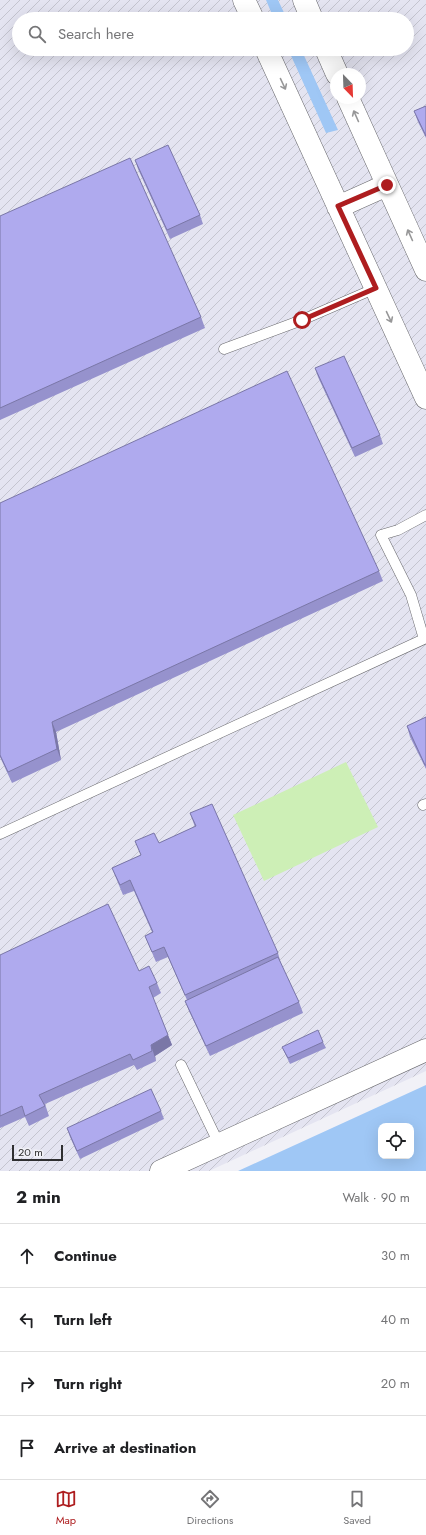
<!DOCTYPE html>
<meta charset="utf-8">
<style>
:root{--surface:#fff;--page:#f2f2f2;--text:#202124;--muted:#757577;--line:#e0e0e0;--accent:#ae1d1f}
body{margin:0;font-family:Jost,sans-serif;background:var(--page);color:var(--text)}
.controls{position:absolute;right:12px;bottom:12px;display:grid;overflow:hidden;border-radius:8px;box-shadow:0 4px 16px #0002}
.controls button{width:36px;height:36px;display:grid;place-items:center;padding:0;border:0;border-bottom:1px solid var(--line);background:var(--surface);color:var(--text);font:20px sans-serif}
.compass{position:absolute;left:330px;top:68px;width:36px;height:36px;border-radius:50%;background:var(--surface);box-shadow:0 4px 16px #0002;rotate:157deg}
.scale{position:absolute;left:12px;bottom:10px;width:51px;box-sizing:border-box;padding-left:4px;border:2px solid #2f2f31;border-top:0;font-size:11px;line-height:14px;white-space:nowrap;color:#2f2f31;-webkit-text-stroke:3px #f1f1f7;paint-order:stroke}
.stop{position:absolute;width:12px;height:12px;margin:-9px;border:3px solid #ae1d1f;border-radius:50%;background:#fff}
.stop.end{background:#ae1d1f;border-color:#fff;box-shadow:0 1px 4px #0008}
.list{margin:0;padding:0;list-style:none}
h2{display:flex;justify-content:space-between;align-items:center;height:52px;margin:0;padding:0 16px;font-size:17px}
h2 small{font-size:13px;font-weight:400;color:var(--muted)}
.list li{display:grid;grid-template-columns:26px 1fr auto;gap:12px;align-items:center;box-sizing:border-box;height:64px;padding:0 16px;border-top:1px solid var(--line)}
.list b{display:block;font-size:15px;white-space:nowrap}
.list em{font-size:13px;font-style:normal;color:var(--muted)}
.icon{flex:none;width:22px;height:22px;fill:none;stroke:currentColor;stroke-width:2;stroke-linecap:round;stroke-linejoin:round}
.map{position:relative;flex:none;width:426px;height:1171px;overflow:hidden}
.search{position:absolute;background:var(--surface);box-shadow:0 4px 16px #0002;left:12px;right:12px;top:12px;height:44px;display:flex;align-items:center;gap:10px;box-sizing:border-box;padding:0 14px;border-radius:22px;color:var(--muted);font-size:15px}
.sheet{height:308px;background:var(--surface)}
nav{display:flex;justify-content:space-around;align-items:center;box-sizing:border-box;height:56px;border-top:1px solid var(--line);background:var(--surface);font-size:11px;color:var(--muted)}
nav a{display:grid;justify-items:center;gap:2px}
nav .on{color:var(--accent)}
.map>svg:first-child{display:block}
</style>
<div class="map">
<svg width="426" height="1171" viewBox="0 0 426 1171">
<defs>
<pattern id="industrial-furrows" width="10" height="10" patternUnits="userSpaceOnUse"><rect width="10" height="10" fill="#e4e4f1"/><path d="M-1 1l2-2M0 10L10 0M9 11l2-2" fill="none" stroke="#c4c4cf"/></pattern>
</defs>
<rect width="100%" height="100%" fill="#f1f1f7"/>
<path fill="url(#industrial-furrows)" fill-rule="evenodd" d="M0,0H426V1071L209,1171H0ZM19,19H407V49H19ZM336,74H360V98H336Z"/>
<path fill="#cdefb6" d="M346,762L378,827L264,881L233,815Z"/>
<path fill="#9fc7f5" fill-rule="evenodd" d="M266,0H278L287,19H274Z
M288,49H301L338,130L326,133Z
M426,1085V1171H238ZM381,1126H411V1156H381Z"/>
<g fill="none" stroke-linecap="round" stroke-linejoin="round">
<g stroke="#68686c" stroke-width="11">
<path id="service" d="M224,349L302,320L376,288
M423,805L426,804
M0,834L424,639L411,595L381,535L398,530L426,515
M181,1065L219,1144"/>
</g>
<g stroke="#68686c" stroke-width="23">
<path id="tertiary" d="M244,0L253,19
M304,0L312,19
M266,49L426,398
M326,49L337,74
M348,98L426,270
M338,207L387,185
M161,1171L426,1050"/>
</g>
<use href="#service" stroke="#fff" stroke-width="10"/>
<use href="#tertiary" stroke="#fff" stroke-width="22"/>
</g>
<path fill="#9692cd" d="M426,106V138L418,122L414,111Z
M135,160L200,215L203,224L170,239L138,169Z
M0,216L201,317L205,328L0,420Z
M315,368L380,435L383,444L355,457L318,377Z
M0,503L379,571L383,581L56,732L61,760L12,783L0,757Z
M426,717V769L410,737L407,726Z
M190,813L278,953L281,964L299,1002L303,1013L210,1056L189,1011L185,1001L187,1000L168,957L156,962L145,936L152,932L134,891L123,895L116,878L112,868L141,855L135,841L159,843L195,827Z
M0,955L139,971L157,983L161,993L153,998L172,1045L155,1056L156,1061L137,1070L134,1065L45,1104L49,1116L29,1126L25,1117L0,1128Z
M323,1042L326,1048L290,1064L282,1047Z
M161,1111L164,1119L80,1159L70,1137L67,1128Z"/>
<path fill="#7a77a7" d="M52,722L56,732L61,760L57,749Z
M168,1035L172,1045L155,1056L156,1061L151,1045Z"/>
<path fill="#afaaee" stroke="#7a77a7" d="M426,106V136L414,111Z
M168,145L200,215L167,230L135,160Z
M130,158L201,317L0,408V216Z
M344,356L380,435L352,448L315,368Z
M287,371L379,571L52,722L57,749L8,772L0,755V503Z
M426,717V765H425L407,726Z
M212,804L278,953L185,995L164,947L152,952L145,936L153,932L130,880L120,885L112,868L141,855L135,841L154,833L159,843L196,826L190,813Z
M108,904L139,971L149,966L157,983L149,987L168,1035L151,1045L152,1051L133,1060L130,1054L39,1095L45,1106L25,1116L22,1106L0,1116V955Z
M278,957L299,1002L206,1046L185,1001Z
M318,1030L323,1042L288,1058L282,1047Z
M151,1089L161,1111L77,1151L67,1128Z"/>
<defs><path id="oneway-shaft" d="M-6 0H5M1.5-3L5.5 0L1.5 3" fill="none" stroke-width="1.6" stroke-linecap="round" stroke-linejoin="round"/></defs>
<g stroke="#979798">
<use href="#oneway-shaft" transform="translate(283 84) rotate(65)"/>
<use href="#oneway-shaft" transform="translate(356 116) rotate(-114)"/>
<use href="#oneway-shaft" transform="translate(410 235) rotate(-114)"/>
<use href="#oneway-shaft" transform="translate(389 317) rotate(65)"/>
</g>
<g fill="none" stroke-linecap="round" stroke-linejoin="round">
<path stroke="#ae1d1f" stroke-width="5" d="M302,320L376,288L338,206L387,185"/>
</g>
</svg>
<div class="controls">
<button><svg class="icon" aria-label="locate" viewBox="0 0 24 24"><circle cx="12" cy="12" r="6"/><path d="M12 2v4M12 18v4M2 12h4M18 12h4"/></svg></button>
</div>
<svg class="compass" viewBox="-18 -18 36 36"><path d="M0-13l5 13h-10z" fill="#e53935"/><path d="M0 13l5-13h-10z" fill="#757577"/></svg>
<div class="scale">20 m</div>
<div class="stop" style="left:302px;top:320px"></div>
<div class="stop end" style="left:387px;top:185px"></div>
<div class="search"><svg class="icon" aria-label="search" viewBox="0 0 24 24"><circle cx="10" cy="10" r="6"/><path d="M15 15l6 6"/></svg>Search here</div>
</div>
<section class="sheet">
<h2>2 min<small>Walk · 90 m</small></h2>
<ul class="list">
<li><svg class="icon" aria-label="ahead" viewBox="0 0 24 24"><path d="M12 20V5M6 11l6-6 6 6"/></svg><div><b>Continue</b></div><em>30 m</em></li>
<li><svg class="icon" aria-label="left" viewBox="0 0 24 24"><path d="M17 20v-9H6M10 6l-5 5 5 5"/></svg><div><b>Turn left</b></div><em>40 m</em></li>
<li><svg class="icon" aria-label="right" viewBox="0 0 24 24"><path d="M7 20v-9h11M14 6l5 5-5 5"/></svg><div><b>Turn right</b></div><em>20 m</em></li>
<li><svg class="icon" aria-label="arrive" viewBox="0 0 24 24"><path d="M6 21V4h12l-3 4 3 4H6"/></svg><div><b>Arrive at destination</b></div></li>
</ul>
</section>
<nav>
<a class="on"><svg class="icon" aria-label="map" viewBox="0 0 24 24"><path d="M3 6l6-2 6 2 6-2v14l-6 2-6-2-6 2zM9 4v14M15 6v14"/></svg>Map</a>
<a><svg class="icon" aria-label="directions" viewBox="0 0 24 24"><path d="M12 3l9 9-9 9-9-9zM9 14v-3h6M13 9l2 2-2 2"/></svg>Directions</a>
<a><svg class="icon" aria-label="saved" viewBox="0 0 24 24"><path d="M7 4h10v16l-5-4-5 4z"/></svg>Saved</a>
</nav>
